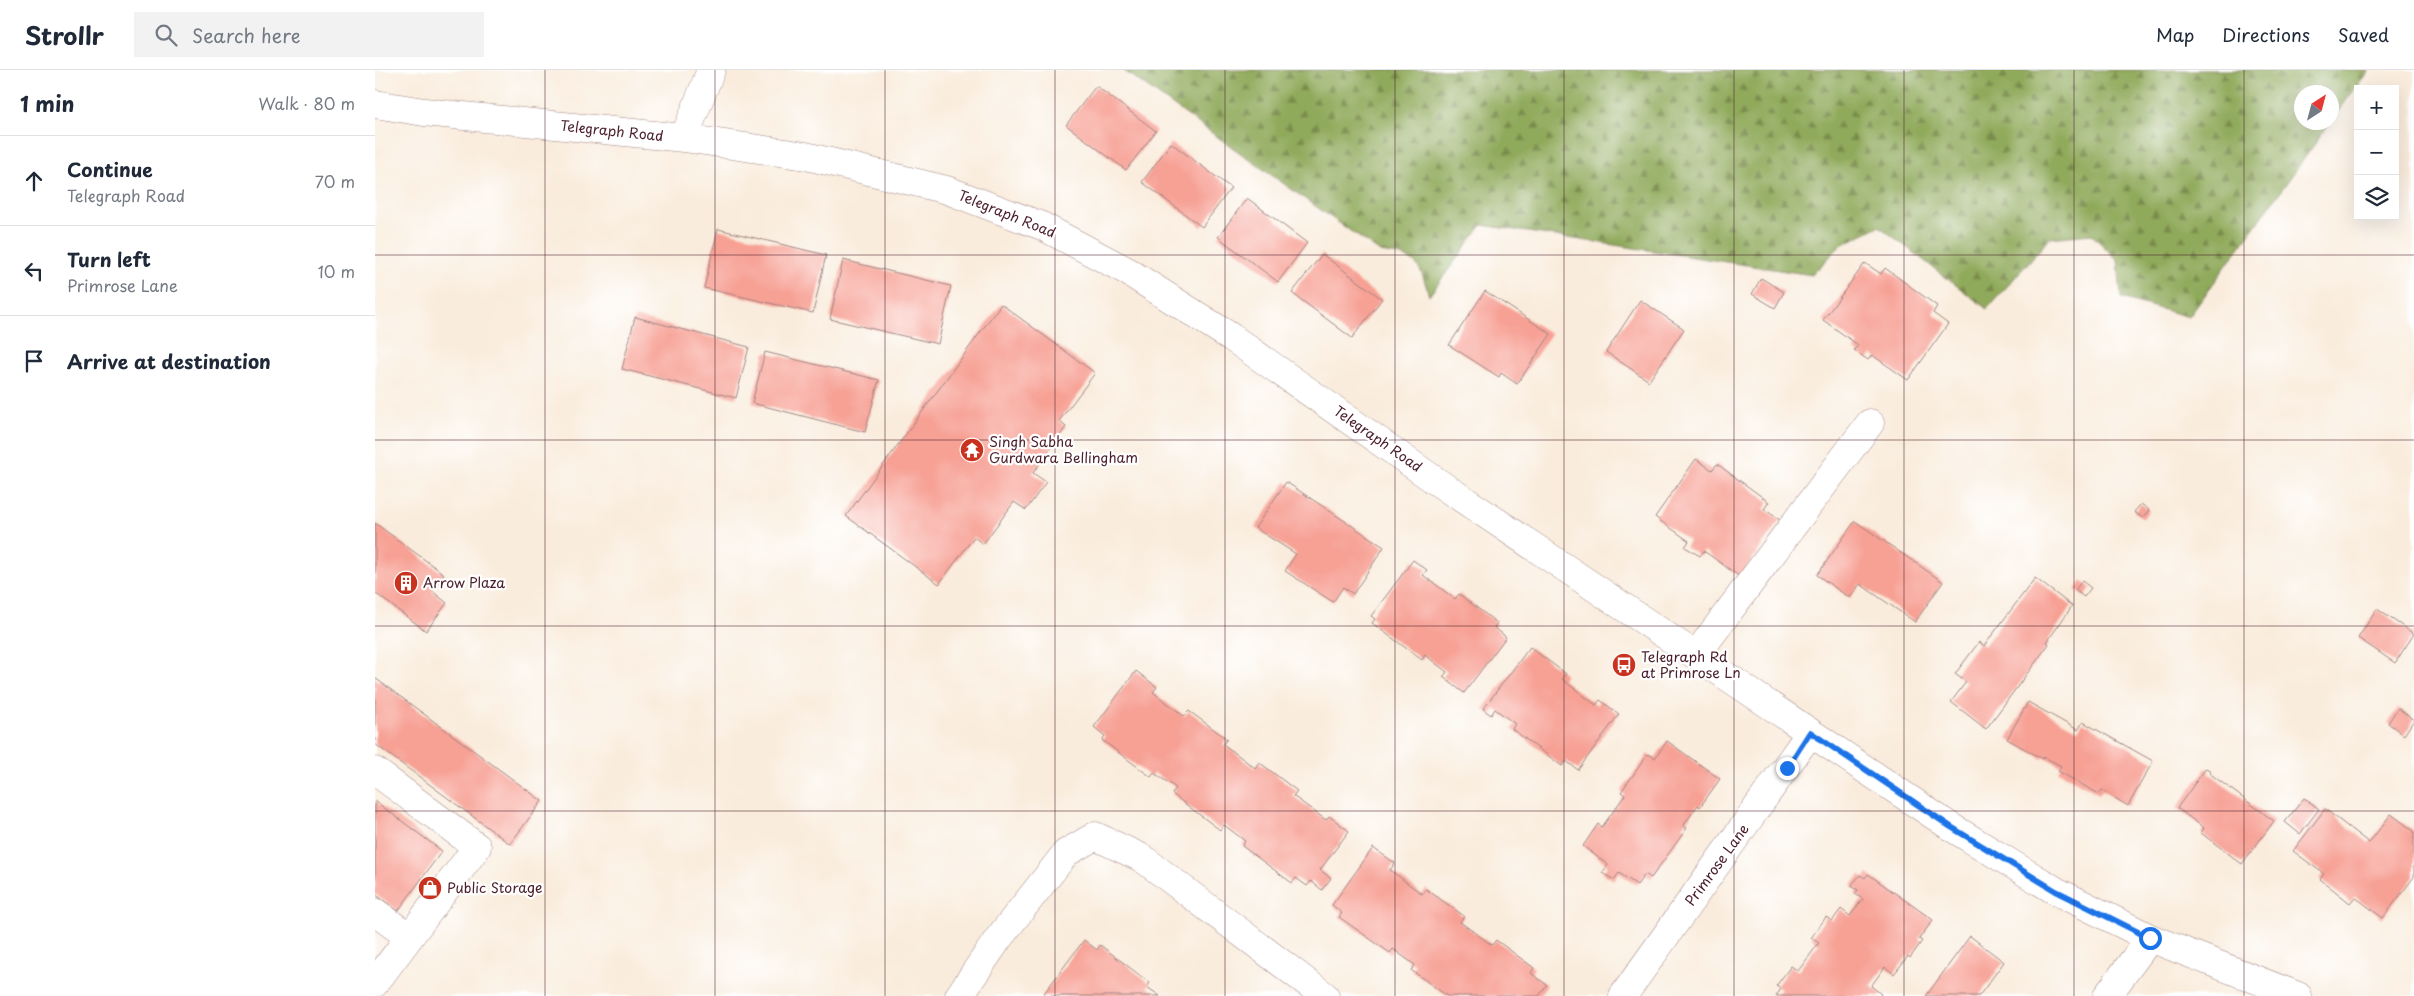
<!DOCTYPE html>
<meta charset="utf-8">
<style>
:root{--surface:#fff;--page:#f2f2f3;--text:#1f2937;--muted:#747a83;--line:#e0e1e3}
body{margin:0;font-family:"Playpen Sans",sans-serif;background:var(--page);color:var(--text)}
.controls{position:absolute;right:15px;top:15px;display:grid;overflow:hidden;border-radius:0px;box-shadow:0 5px 20px #0002}
.controls button{width:45px;height:45px;display:grid;place-items:center;padding:0;border:0;border-bottom:1px solid var(--line);background:var(--surface);color:var(--text);font:25px sans-serif}
.compass{position:absolute;left:1919px;top:15px;width:45px;height:45px;border-radius:50%;background:var(--surface);box-shadow:0 5px 20px #0002;rotate:36deg}
.stop{position:absolute;width:15px;height:15px;margin:-11px;border:4px solid #1a73e8;border-radius:50%;background:#fff}
.stop.end{background:#1a73e8;border-color:#fff;box-shadow:0 1px 5px #0008}
.list{margin:0;padding:0;list-style:none}
h2{display:flex;justify-content:space-between;align-items:center;height:65px;margin:0;padding:0 20px;font-size:21px}
h2 small{font-size:16px;font-weight:400;color:var(--muted)}
.list li{display:grid;grid-template-columns:32px 1fr auto;gap:15px;align-items:center;box-sizing:border-box;height:90px;padding:0 20px;border-top:1px solid var(--line)}
.list b{display:block;font-size:19px;white-space:nowrap}
.list p{margin:0;font-size:16px;white-space:nowrap;color:var(--muted)}
.list em{font-size:16px;font-style:normal;color:var(--muted)}
.icon{flex:none;width:28px;height:28px;fill:none;stroke:currentColor;stroke-width:2;stroke-linecap:round;stroke-linejoin:round}
.map{position:relative;flex:none;width:2039px;height:926px;overflow:hidden}
header{display:flex;align-items:center;gap:30px;box-sizing:border-box;height:70px;padding:0 25px;background:var(--surface);border-bottom:1px solid var(--line)}
header strong{font-size:24px}
nav{display:flex;gap:28px;margin-inline-start:auto;font-size:18px}
.search{width:350px;height:45px;background:var(--page);display:flex;align-items:center;gap:12px;box-sizing:border-box;padding:0 18px;border-radius:0px;color:var(--muted);font-size:19px}
main{display:flex}
aside{flex:1;background:var(--surface)}
.map>svg:first-child{display:block}
</style>
<header>
<strong>Strollr</strong>
<div class="search"><svg class="icon" aria-label="search" viewBox="0 0 24 24"><circle cx="10" cy="10" r="6"/><path d="M15 15l6 6"/></svg>Search here</div>
<nav><a>Map</a><a>Directions</a><a>Saved</a></nav>
</header>
<main>
<aside>
<h2>1 min<small>Walk · 80 m</small></h2>
<ul class="list">
<li><svg class="icon" aria-label="ahead" viewBox="0 0 24 24"><path d="M12 20V5M6 11l6-6 6 6"/></svg><div><b>Continue</b><p>Telegraph Road</p></div><em>70 m</em></li>
<li><svg class="icon" aria-label="left" viewBox="0 0 24 24"><path d="M17 20v-9H6M10 6l-5 5 5 5"/></svg><div><b>Turn left</b><p>Primrose Lane</p></div><em>10 m</em></li>
<li><svg class="icon" aria-label="arrive" viewBox="0 0 24 24"><path d="M6 21V4h12l-3 4 3 4H6"/></svg><div><b>Arrive at destination</b></div></li>
</ul>
</aside>
<div class="map">
<svg width="2039" height="926" viewBox="0 0 2039 926">
<defs>
<pattern id="forest-firs" width="22" height="20" patternUnits="userSpaceOnUse" patternTransform="scale(1.25)"><rect width="22" height="20" fill="#90aa5b"/><path d="M5 1l3.5 6h-7zM16 11l3.5 6h-7z" fill="#788a4b"/></pattern>
</defs>
<rect width="100%" height="100%" fill="#fff"/>
<filter id="ink" filterUnits="userSpaceOnUse"><feTurbulence type="fractalNoise" baseFrequency=".02" numOctaves="2"/><feDisplacementMap in="SourceGraphic" scale="10" xChannelSelector="R" yChannelSelector="G"/><feConvolveMatrix kernelMatrix="1 2 1 2 8 2 1 2 1" color-interpolation-filters="sRGB"/></filter>
<filter id="wash" filterUnits="userSpaceOnUse"><feTurbulence type="fractalNoise" baseFrequency=".0096" numOctaves="4" result="noise"/><feDisplacementMap in="SourceGraphic" scale="20" xChannelSelector="R" yChannelSelector="G"/><feGaussianBlur stdDeviation="1.12" result="paint"/><feColorMatrix in="noise" values="0 0 0 0 0 0 0 0 0 0 0 0 0 0 0 0 0 1.4 0 .05"/><feComposite in="paint" operator="in"/></filter>
<g filter="url(#wash)">
<rect width="100%" height="100%" fill="#f9ecdc"/>
<path fill="url(#forest-firs)" stroke="#6d6443" d="M748,0H1994L1957,50L1956,22H1926V52L1955,53L1814,247L1746,228L1743,190L1716,164L1675,168L1612,239L1504,156L1466,175L1437,205L1107,155L1054,226C1044,190 1042,188 1005,182Z"/>
<g id="blocks">
<path fill="#f7a094" d="M721,16L781,61L751,100L691,55Z
M796,73L856,118L827,157L767,112Z
M872,128L932,173L903,212L843,167Z
M343,159L451,185L438,243L329,218Z
M947,184L1007,229L977,268L917,223Z
M468,190L576,216L563,274L455,249Z
M1490,193L1506,204L1510,198L1562,236L1558,243L1573,254L1533,310L1497,285L1493,290L1479,280L1483,275L1448,250Z
M1386,208L1409,222L1400,238L1377,224Z
M1110,221L1176,264L1142,314L1126,303L1124,307L1074,275Z
M1265,230L1309,259L1274,311L1231,282Z
M626,234L720,303L684,351L691,357L658,403L671,412L651,440L639,432L608,474L599,467L564,514L471,446Z
M260,247L374,277L361,328L247,299Z
M390,282L504,310L490,362L377,333Z
M1321,389L1337,400L1342,394L1394,432L1389,439L1405,450L1365,507L1329,481L1325,486L1310,477L1314,471L1280,447Z
M911,412L1009,477L978,524L968,517L958,532L910,501L921,484L880,458Z
M1766,434L1774,440L1768,448L1759,442Z
M1480,451L1568,512L1540,552L1485,514L1475,528L1442,505Z
M0,453L69,504L57,521L72,533L51,561L0,523Z
M1038,490L1052,500L1048,505L1080,529L1084,524L1122,553L1119,557L1131,567L1089,623L1068,607L1072,602L1050,585L1047,590L997,553L1000,549L996,546Z
M1660,508L1697,536L1672,572L1674,574L1611,659L1576,632L1591,612L1580,604L1604,572L1609,576Z
M1707,511L1716,518L1709,527L1700,520Z
M2002,539L2039,564L2020,593L1983,568Z
M1155,577L1191,604L1187,609L1221,635L1225,630L1244,644L1203,700L1191,691L1187,696L1137,659L1140,654L1120,639L1116,645L1108,639Z
M761,601L782,617L778,622L809,646L814,641L852,669L848,674L880,698L884,692L922,721L918,726L951,750L954,746L974,761L945,800L956,808L947,820L936,811L932,816L921,808L917,813L867,776L870,771L849,755L845,760L797,724L801,718L779,703L776,707L727,670L730,666L719,657Z
M0,608L167,731L135,774L0,674Z
M1653,632L1703,660L1708,652L1778,691L1753,736L1727,720L1724,724L1683,701L1686,696L1669,687L1668,689L1632,669Z
M2023,638L2039,650L2029,665L2013,653Z
M1292,671L1345,709L1325,737L1323,735L1308,756L1312,758L1276,808L1270,804L1262,815L1244,803L1239,810L1227,803L1233,795L1208,776L1223,754L1227,757L1250,725L1246,722L1273,684L1280,688Z
M1831,698L1836,701L1834,703L1899,751L1867,794L1826,763L1829,758L1802,738Z
M1929,728L1944,739L1925,764L1910,752Z
M0,731L67,781L23,841L0,824Z
M1950,739L1994,773L2016,744L2039,761V807L2008,848L1980,827L1975,833L1945,809L1949,804L1918,781Z
M998,778L1020,793L1015,800L1047,824L1051,819L1089,846L1085,852L1117,875L1121,870L1159,898L1156,903L1172,915L1164,926H1072L1036,900L1040,895L1018,879L1015,883L964,847L967,843L957,835Z
M1493,804L1558,850L1544,869L1547,871L1535,888L1533,886L1519,904L1510,897L1496,916L1506,924L1505,926H1401L1406,919L1401,916L1416,896L1423,901L1444,873L1436,868L1451,847L1457,851L1466,839L1475,846L1488,829L1480,824L1483,820L1476,816L1485,805L1490,808Z
M1595,866L1629,892L1604,926H1551Z
M709,870L722,880L725,875L775,913L772,917L785,926H667Z"/>
</g>
</g>
<g filter="url(#ink)">
<use href="#blocks" fill-opacity="0" stroke="#a28684" stroke-width="1"/>
<g fill="none" stroke-linecap="round" stroke-linejoin="round">
<g stroke="#a28684" stroke-width="29">
<path id="minor" d="M0,34L49,42L309,68L431,86L572,120L667,156L752,201L856,267L1058,409L1576,757L1681,821L1775,868L1923,926
M309,68L336,0
M1321,585L1495,353
M0,701L102,777L0,913
M0,842L34,867
M584,926L623,869L691,783L720,766L767,788L950,926
M1248,926L1435,663
M1732,926L1775,868"/>
</g>
<use href="#minor" stroke="#fff" stroke-width="28"/>
</g>
</g>
<g fill="none" stroke-linecap="round" stroke-linejoin="round" filter="url(#ink)">
<path stroke="#1a73e8" stroke-width="6" d="M1412,698L1435,662L1576,757L1681,821L1775,868"/>
</g>
<path fill="none" stroke="#4a1f2b" stroke-width="1" stroke-opacity="0.55" d="M170,0V926M340,0V926M510,0V926M680,0V926M850,0V926M1020,0V926M1189,0V926M1359,0V926M1529,0V926M1699,0V926M1869,0V926M0,185H2039M0,370H2039M0,556H2039M0,741H2039"/>
<defs>
<g id="temple-disc" transform="scale(1.25)"><circle r="9.5" fill="#c8321e" stroke="#fff"/><path d="M0-6L5-2H3V0L6.5 2.5H4V6H1.5V3h-3V6H-4V2.5H-6.5L-3 0V-2H-5Z" fill="#fff"/></g>
<g id="building-disc" transform="scale(1.25)"><circle r="9.5" fill="#c8321e" stroke="#fff"/><path d="M-4-6H4V6H1V3H-1V6H-4ZM-2.5-4.3h1.7v1.8h-1.7ZM.8-4.3h1.7v1.8H.8ZM-2.5-1h1.7V.8h-1.7ZM.8-1h1.7V.8H.8Z" fill="#fff"/></g>
<g id="bus-disc" transform="scale(1.25)"><circle r="9.5" fill="#c8321e" stroke="#fff"/><path d="M-5-6H5V4H4V6H2V4H-2V6H-4V4H-5ZM-3.5-4V0h7V-4ZM-3.5 1.2v1.5H-2V1.2ZM2 1.2v1.5H3.5V1.2Z" fill="#fff"/></g>
<g id="shop-disc" transform="scale(1.25)"><circle r="9.5" fill="#c8321e" stroke="#fff"/><path d="M-5-2.5h2.3a2.7 3.5 0 0 1 5.4 0H5L5.5 6h-11ZM-1.5-2.5h3a1.5 2.3 0 0 0-3 0Z" fill="#fff"/></g>
</defs>
<g fill-rule="evenodd">
<use href="#temple-disc" x="597" y="380"/>
<use href="#building-disc" x="31" y="513"/>
<use href="#bus-disc" x="1249" y="595"/>
<use href="#shop-disc" x="55" y="818"/>
</g>
<g text-anchor="middle" stroke-width="4.5" stroke-linejoin="round" paint-order="stroke">
<g font-size="14" fill="#4a1f2b" stroke="#fff">
<text transform="translate(237 61) rotate(6)" y="5">Telegraph Road</text>
<text transform="translate(632 144) rotate(22)" y="5">Telegraph Road</text>
<text transform="translate(1003 369) rotate(35)" y="5">Telegraph Road</text>
<text transform="translate(1342 795) rotate(-54)" y="5">Primrose Lane</text>
</g>
<g font-size="14" fill="#4a1f2b" stroke="#fff" text-anchor="start">
<text x="614" y="377">Singh Sabha<tspan x="614" dy="16">Gurdwara Bellingham</tspan></text>
<text x="48" y="518">Arrow Plaza</text>
<text x="1266" y="592">Telegraph Rd<tspan x="1266" dy="16">at Primrose Ln</tspan></text>
<text x="72" y="823">Public Storage</text>
</g>
</g>
</svg>
<div class="controls">
<button>+</button>
<button>−</button>
<button><svg class="icon" aria-label="layers" viewBox="0 0 24 24"><path d="M12 4l9 5-9 5-9-5zM3 14l9 5 9-5"/></svg></button>
</div>
<svg class="compass" viewBox="-18 -18 36 36"><path d="M0-13l5 13h-10z" fill="#e53935"/><path d="M0 13l5-13h-10z" fill="#747a83"/></svg>
<div class="stop" style="left:1775px;top:868px"></div>
<div class="stop end" style="left:1412px;top:698px"></div>
</div>
</main>
